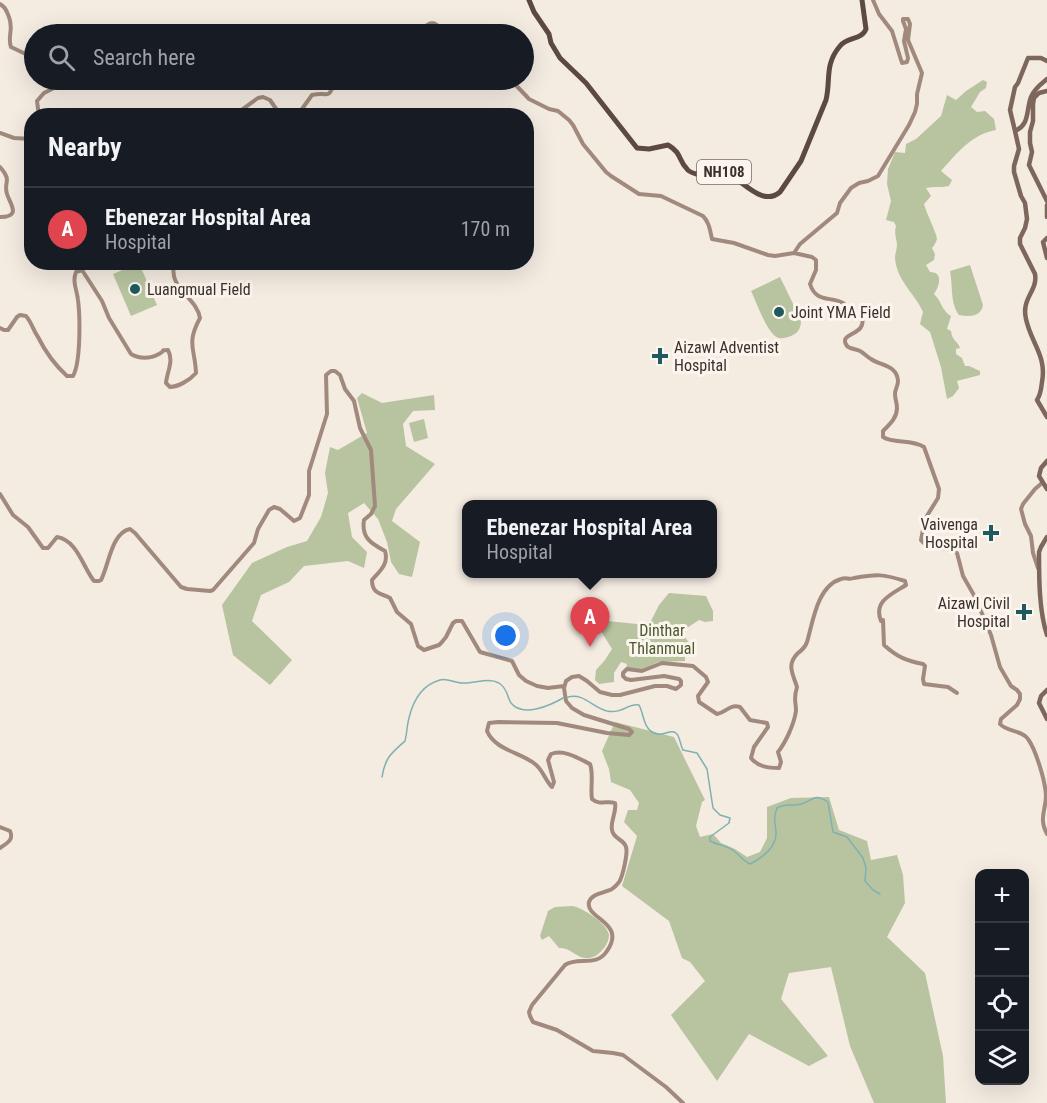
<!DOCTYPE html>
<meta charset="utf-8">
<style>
:root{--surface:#171b24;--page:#20242c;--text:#f1f3f6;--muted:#9ea1a6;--line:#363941;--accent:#92aeb2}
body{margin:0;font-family:"Roboto Condensed",sans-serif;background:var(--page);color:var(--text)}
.controls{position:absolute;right:18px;bottom:18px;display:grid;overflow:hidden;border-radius:12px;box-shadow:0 6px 24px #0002}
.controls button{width:54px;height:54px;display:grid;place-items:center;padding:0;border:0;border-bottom:2px solid var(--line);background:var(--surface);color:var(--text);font:30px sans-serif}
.you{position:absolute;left:506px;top:636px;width:21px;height:21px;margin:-15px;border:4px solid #fff;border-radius:50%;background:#1a73e8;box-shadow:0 0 0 9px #1a73e833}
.badge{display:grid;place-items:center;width:39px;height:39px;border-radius:50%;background:var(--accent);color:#fff;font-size:20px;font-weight:700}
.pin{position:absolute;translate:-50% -50px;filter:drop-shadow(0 2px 3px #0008)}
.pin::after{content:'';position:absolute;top:32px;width:21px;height:18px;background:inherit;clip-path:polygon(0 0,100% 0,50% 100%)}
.popup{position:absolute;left:462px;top:500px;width:255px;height:78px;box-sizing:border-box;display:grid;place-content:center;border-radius:12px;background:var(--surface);filter:drop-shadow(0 2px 4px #0005);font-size:20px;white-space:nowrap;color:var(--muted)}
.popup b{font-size:22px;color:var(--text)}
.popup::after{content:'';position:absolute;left:50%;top:100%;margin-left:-12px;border:12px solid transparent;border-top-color:var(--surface)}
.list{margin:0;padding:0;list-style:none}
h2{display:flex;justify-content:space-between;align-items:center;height:78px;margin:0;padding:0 24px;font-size:26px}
h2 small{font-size:20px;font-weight:400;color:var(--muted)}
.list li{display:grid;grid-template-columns:39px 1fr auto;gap:18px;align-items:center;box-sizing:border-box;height:84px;padding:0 24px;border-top:2px solid var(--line)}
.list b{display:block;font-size:22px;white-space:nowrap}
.list p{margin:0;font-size:20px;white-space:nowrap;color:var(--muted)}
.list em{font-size:20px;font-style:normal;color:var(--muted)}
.icon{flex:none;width:33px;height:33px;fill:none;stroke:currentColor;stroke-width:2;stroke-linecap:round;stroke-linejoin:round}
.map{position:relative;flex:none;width:1047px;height:1103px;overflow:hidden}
.search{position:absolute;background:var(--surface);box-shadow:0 6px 24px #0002;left:24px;top:24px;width:510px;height:66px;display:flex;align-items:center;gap:15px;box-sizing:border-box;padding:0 21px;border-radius:33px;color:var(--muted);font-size:22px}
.panel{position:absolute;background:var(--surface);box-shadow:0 6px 24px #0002;left:24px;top:108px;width:510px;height:162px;border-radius:24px}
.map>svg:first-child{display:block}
</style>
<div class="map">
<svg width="1047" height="1103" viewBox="0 0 1047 1103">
<rect width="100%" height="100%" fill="#f4ebe1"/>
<path fill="#b8c4a0" d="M983,80L987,82L986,88L980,92L971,107L977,112L985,111L994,119L996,130C972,134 957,153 941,171L952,180L949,186C941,188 933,186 926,188L931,196L924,204C926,212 937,234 937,239C936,242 934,246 932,248L935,254L934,260L926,265L930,272C944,272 939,287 934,294C942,302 942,311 951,316L947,329L951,331C952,341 958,341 960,348L956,349V354L962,358L965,366H969L980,371V375L957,381L959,388L953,396L947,399L941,367L930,332L920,324L923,312C915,293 897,282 895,258C895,254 897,249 897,244C896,237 894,233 896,226L894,222L886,220L891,201L887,184L888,169L895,152L905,153L906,144L916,139L941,116L947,95L956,100L966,91Z
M139,263L157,305L131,316L113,274Z
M970,265L983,305C981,317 969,317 959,315C950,303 953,286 950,271Z
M780,277L801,320C801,327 799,332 793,335C789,337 783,339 779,338C768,336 756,301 751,291Z
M362,393L382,403L434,395L435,410L413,411L403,424L406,446L435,464L396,509L392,521L420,542L412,577L399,574L391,562L387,542L378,519L364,503L348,513L352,537L367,552L364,568L348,561L304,566L289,582L261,595L252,621L292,660L270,685L233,655L222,605L252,563L287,547L307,541L321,517L328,493L325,473L330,447L338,450L367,433L357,398Z
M424,419L428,438L414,442L409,423Z
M669,593L706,596L713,611V621L705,622L699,620L687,628L684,636L690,644L691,647L685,655V661L658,662L642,670L626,668L627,664L621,662L614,673V682L599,684L595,680L596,670L605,660L612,649L601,631L607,621L637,624L651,621L659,605Z
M615,722L674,737L705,800L702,802L696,826L700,837L713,834L721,843L735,849L747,857L760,852L767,838V807L791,798L829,797L839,830L867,841L871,860L897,855L903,875L905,903L887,937L925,973L943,1056L946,1103H874L850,1046L831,967L789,973L781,999L828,1056L809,1066L749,1034L717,1081L671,1015L705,981L690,962L682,958L669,921L622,886L637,836L624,822L628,810H637L639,803L630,790L611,782L609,769L602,751Z
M573,906C584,909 607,923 609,935C609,940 607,944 604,948C600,953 596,957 589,958C578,960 571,947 559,948L549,936L542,940L540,936L548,911L555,907Z"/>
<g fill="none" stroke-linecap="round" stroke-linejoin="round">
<path stroke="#7fb0b2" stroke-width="1.5" d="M568,697C584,693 592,707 607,711C623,714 628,703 639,705C644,714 643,728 654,733C664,738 670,728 676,733C680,736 680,745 683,750L697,753L707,769L713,808L720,815L730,818L729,823L710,837V841C717,845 727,845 734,851C742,857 740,859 750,864C762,858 777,847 776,832C775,821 773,819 777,808C787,802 791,807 801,804C813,801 813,792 828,802L833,832L847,837L863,858L866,868L865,881L873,890L880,894
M382,777C385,758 391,753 405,741C407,733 407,725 409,718C413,701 422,685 440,680C447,678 455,683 462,683C474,684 488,677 499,683C508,689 507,697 511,703C523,718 551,705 563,698"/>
<path stroke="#a18a7d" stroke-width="4" d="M873,0L879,14L892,31L902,63L907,62L908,58L904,41L906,29L903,21V19H908L910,24L908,40L922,73L917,94V104L915,112L909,125L878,176L868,181L859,183L851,188L840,203L837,213L800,244L794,253L812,257L816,260V270L810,284C816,303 830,296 843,303C848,306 848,311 853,314C855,316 859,317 862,318C867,336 837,332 847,346C850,349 856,349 860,351C864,353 867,357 871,359C881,366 897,365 898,381C898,386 895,389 895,394C895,399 897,403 897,408C897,418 890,424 883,431V437C894,444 911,439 924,447L939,489L938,498L925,519L921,540C929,551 946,545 957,553L963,576L975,597L991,635L1000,667L1011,686L1017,690L1020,694V699L1017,705L1001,719L1000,724C1007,732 1022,730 1028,739C1036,750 1046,783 1046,797C1045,812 1039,819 1047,834
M0,4C6,8 6,10 9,17C14,30 7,36 11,47L34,58
M417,34C430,22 433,17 445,34
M511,80L529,99L549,109L558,111L569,120L573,125L583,144L606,172L611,176L639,194L661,196L703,216C709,222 710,230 712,239L734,243L768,255L775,256L794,253
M39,116L37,101L44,93L60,85L61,80
M233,116L258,98L263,97L270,100L281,116
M297,116L312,95C332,91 325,102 337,80
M0,133L14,138L32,139
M0,167C13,182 3,181 7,194C10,204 22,217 0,217
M0,328L4,330H8L17,317L20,315L26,316C32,323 33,330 38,337C45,351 56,366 67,376H73C81,362 80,316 78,300C77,290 72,282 76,272L82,270L102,301L109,318L131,354C139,359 150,359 159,354C168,349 158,351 168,350C174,361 167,372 166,383L170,387C178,387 190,380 196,373C195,348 186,344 200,318C197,297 166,288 175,262
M0,494L13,515L28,527L43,548H48L57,537C77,540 83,567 94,581H99L101,580C109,565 111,533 130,529L135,533L181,587L187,589L210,591L213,590L254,543L258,529L269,510L274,507L280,509L294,521L300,518L309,495V471L327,414L326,375L331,371H335L340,375L345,389L354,401L360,428L371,450L375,506L371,514L364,520C361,538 372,544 385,551C389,564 380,571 372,580C372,594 381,593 390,598L397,612L411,624L418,646L424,650L439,645L442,642L446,637L453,623L456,621H462L480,652L512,661L519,675L526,681L537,686L548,688L564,686
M1038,568L1033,553L1031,536L1025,524L1021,509L1023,504L1035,489L1042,483
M0,827L10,831C14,840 7,843 0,848
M683,1103L666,1087L623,1055L613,1053L593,1051L557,1030L533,1022L530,1016L529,1012L532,1005L565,965C578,956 596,968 607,951C627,922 585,919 589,902C592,893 605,893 612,889C616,886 620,882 621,878C623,873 628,853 626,847C624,839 613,839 612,830C610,821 617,812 615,803C607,800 600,806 592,799C590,788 594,775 590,764C578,758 564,749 551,754L548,760L554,782L552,787C545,780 543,770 535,764C520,752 495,750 487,731L489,723L498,722L557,723L607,733L629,735L632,732L629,729L584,715L572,708L566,701L564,688L566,681L572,677L579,676L587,681L600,692L612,695H620L655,686H667L676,689L681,685V681L679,679L664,676L631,680L626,679L623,676V673L627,669L642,671L662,663L693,666L706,677L708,682L698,696L699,702L717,714C727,712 729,704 740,707L750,720L767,723L768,727L754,747L751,758C758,767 769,768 779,768L781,762L778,752C786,742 794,724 796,711C796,700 793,700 797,687C793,674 786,665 798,653C802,650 805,648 807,642C813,622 817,586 841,579C846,577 849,580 854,578C877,574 883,574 905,581L906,585C892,594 873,601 881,621L883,620L884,645C897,657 907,661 923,664L925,666L923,679L924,684L948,687L957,693"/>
<path stroke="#7d675c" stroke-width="4.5" d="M1047,79C1041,84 1034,89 1031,97C1026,110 1030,125 1015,131L1019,149L1014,166V172L1021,196L1025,203L1027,219L1025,228L1020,238V244L1035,274C1038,291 1021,298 1026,319C1031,343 1047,356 1042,382C1041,389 1041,394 1037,400L1047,417
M1047,91L1039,93L1034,98L1033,104V121L1030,132V143L1032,152L1029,165L1047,201
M1015,131L1010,110L1015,87L1018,83L1028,58H1041L1047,61
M1047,205V217
M1047,238L1043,242L1047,258
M1047,461L1041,468L1039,476L1047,489
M1047,537L1041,547L1039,552C1039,578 1039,611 1047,635
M1047,690L1041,696L1039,703L1047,719"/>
<path stroke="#5c4a42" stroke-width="5" d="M529,0L534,12L549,34L551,43L560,58L586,83L637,148L649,149L668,145C682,153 678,160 687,169C688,171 693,173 696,174C703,171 710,168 719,170C739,174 760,209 780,192L801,161L826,100C831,80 824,65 840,46C847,37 862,40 866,29L862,0"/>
</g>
<g fill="#1f5a5e" stroke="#fbf5ee" stroke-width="2">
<circle cx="135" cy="289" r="6"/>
<circle cx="779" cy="312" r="6"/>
<path d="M657 347h6v6h6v6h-6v6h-6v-6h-6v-6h6z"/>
<path d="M988 524h6v6h6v6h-6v6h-6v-6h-6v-6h6z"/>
<path d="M1021 603h6v6h6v6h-6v6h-6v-6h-6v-6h6z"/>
</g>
<g text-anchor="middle" stroke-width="6" stroke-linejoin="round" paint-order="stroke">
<rect fill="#fbf5ee" stroke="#756b66" stroke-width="1.5" x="697" y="160" width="54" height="24" rx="4.5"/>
<g font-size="15" font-weight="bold" fill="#3b302b">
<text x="724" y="177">NH108</text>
</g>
<g font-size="16" fill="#3b302b" stroke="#fbf5ee" text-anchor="start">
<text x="147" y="295">Luangmual Field</text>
<text x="791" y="318">Joint YMA Field</text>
<text x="674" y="353">Aizawl Adventist<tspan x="674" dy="18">Hospital</tspan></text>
<text x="978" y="530" text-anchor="end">Vaivenga<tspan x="978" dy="18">Hospital</tspan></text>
<text x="1010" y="609" text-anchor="end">Aizawl Civil<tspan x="1010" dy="18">Hospital</tspan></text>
</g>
<g font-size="16" fill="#4a5a2e" stroke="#fbf5ee">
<text x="662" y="636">Dinthar<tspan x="662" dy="18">Thlanmual</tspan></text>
</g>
</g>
</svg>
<div class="controls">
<button>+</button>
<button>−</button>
<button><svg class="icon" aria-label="locate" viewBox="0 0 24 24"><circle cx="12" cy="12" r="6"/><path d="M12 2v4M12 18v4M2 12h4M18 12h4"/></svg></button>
<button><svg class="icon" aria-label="layers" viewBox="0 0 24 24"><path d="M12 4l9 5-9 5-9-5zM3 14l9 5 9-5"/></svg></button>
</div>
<div class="you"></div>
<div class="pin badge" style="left:590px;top:647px;background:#e0444e">A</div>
<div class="popup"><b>Ebenezar Hospital Area</b>Hospital</div>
<div class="search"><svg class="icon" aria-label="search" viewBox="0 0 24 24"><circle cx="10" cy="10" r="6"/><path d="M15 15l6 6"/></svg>Search here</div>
<section class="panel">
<h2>Nearby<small></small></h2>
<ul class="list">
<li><span class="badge" style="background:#e0444e">A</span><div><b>Ebenezar Hospital Area</b><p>Hospital</p></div><em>170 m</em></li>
</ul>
</section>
</div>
